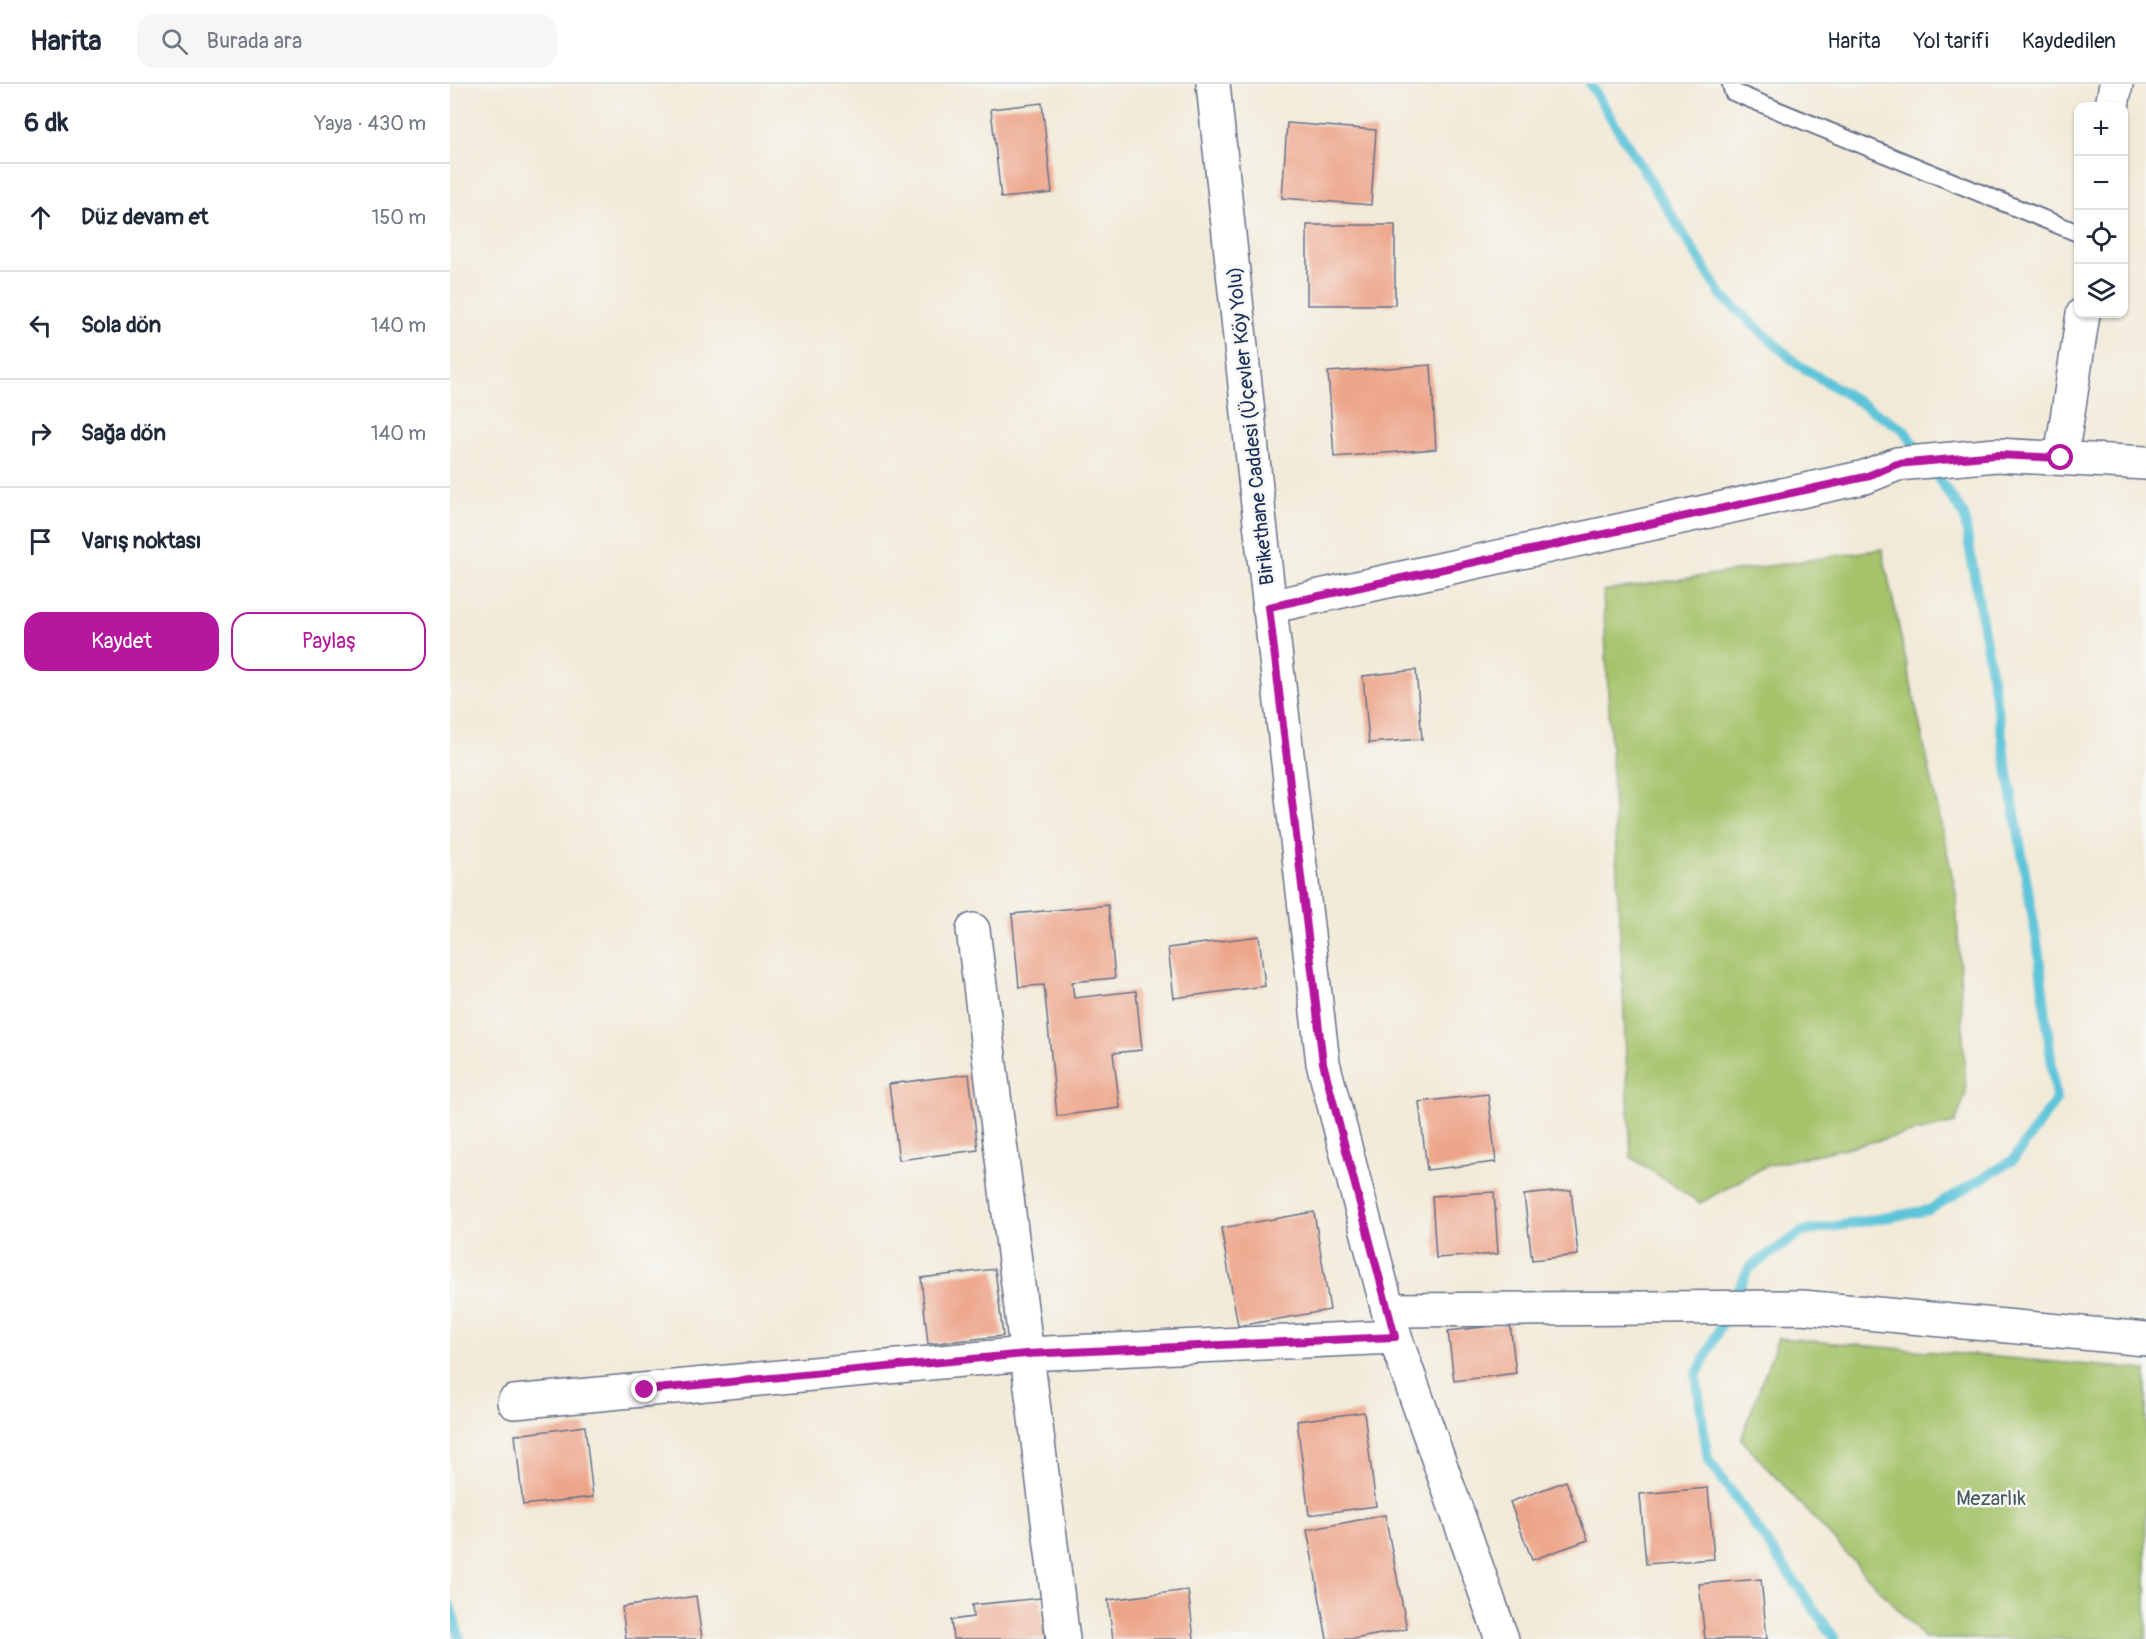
<!DOCTYPE html>
<html lang="tr">
<meta charset="utf-8">
<style>
:root{--surface:#fff;--page:#f6f6f7;--text:#1f2937;--muted:#747a83;--line:#e0e1e3;--accent:#b5179e}
body{margin:0;font-family:Pangolin,sans-serif;background:var(--page);color:var(--text)}
.controls{position:absolute;right:18px;top:18px;display:grid;overflow:hidden;border-radius:12px;box-shadow:0 2px 4px #0004}
.controls button{width:54px;height:54px;display:grid;place-items:center;padding:0;border:0;border-bottom:2px solid var(--line);background:var(--surface);color:var(--text);font:30px sans-serif}
.stop{position:absolute;width:18px;height:18px;margin:-14px;border:4px solid #b5179e;border-radius:50%;background:#fff}
.stop.end{background:#b5179e;border-color:#fff;box-shadow:0 2px 6px #0008}
.list{margin:0;padding:0;list-style:none}
h2{display:flex;justify-content:space-between;align-items:center;height:78px;margin:0;padding:0 24px;font-size:26px}
h2 small{font-size:20px;font-weight:400;color:var(--muted)}
.list li{display:grid;grid-template-columns:39px 1fr auto;gap:18px;align-items:center;box-sizing:border-box;height:108px;padding:0 24px;border-top:2px solid var(--line)}
.list b{display:block;font-size:22px;white-space:nowrap}
.list em{font-size:20px;font-style:normal;color:var(--muted)}
.actions{display:flex;gap:12px;padding:18px 24px}
.actions a{flex:1;padding:14px 0;border:2px solid var(--accent);border-radius:18px;text-align:center;font-size:21px;color:var(--accent)}
.actions .main{background:var(--accent);color:#fff}
.icon{flex:none;width:33px;height:33px;fill:none;stroke:currentColor;stroke-width:2;stroke-linecap:round;stroke-linejoin:round}
.map{position:relative;flex:none;width:1696px;height:1555px;overflow:hidden}
header{display:flex;align-items:center;gap:36px;box-sizing:border-box;height:84px;padding:0 30px;background:var(--surface);border-bottom:2px solid var(--line)}
header strong{font-size:28px}
nav{display:flex;gap:33px;margin-inline-start:auto;font-size:21px}
.search{width:420px;height:54px;background:var(--page);display:flex;align-items:center;gap:15px;box-sizing:border-box;padding:0 21px;border-radius:18px;color:var(--muted);font-size:22px}
main{display:flex}
aside{flex:1;background:var(--surface)}
.map>svg:first-child{display:block}
</style>
<header>
<strong>Harita</strong>
<div class="search"><svg class="icon" aria-label="search" viewBox="0 0 24 24"><circle cx="10" cy="10" r="6"/><path d="M15 15l6 6"/></svg>Burada ara</div>
<nav><a>Harita</a><a>Yol tarifi</a><a>Kaydedilen</a></nav>
</header>
<main>
<aside>
<h2>6 dk<small>Yaya · 430 m</small></h2>
<ul class="list">
<li><svg class="icon" aria-label="ahead" viewBox="0 0 24 24"><path d="M12 20V5M6 11l6-6 6 6"/></svg><div><b>Düz devam et</b></div><em>150 m</em></li>
<li><svg class="icon" aria-label="left" viewBox="0 0 24 24"><path d="M17 20v-9H6M10 6l-5 5 5 5"/></svg><div><b>Sola dön</b></div><em>140 m</em></li>
<li><svg class="icon" aria-label="right" viewBox="0 0 24 24"><path d="M7 20v-9h11M14 6l5 5-5 5"/></svg><div><b>Sağa dön</b></div><em>140 m</em></li>
<li><svg class="icon" aria-label="arrive" viewBox="0 0 24 24"><path d="M6 21V4h12l-3 4 3 4H6"/></svg><div><b>Varış noktası</b></div></li>
</ul>
<div class="actions"><a class="main">Kaydet</a><a>Paylaş</a></div>
</aside>
<div class="map">
<svg width="1696" height="1555" viewBox="0 0 1696 1555">
<rect width="100%" height="100%" fill="#f6f6f2"/>
<filter id="ink" filterUnits="userSpaceOnUse"><feTurbulence type="fractalNoise" baseFrequency=".0167" numOctaves="2"/><feDisplacementMap in="SourceGraphic" scale="12" xChannelSelector="R" yChannelSelector="G"/><feConvolveMatrix kernelMatrix="1 2 1 2 8 2 1 2 1" color-interpolation-filters="sRGB"/></filter>
<filter id="wash" filterUnits="userSpaceOnUse"><feTurbulence type="fractalNoise" baseFrequency=".008" numOctaves="4" result="noise"/><feDisplacementMap in="SourceGraphic" scale="24" xChannelSelector="R" yChannelSelector="G"/><feGaussianBlur stdDeviation="1.35" result="paint"/><feColorMatrix in="noise" values="0 0 0 0 0 0 0 0 0 0 0 0 0 0 0 0 0 1.4 0 .05"/><feComposite in="paint" operator="in"/></filter>
<g filter="url(#wash)">
<rect width="100%" height="100%" fill="#f2ead8"/>
<path fill="#a5c36a" stroke="#607964" stroke-width="1.5" d="M1432,465L1506,809L1516,1010L1505,1039L1316,1082L1250,1119L1181,1073L1153,507Z
M1328,1254L1696,1286V1555H1475L1291,1355Z"/>
<g fill="none" stroke-linecap="round" stroke-linejoin="round">
<path stroke="#5dc4d9" stroke-width="10" d="M1140,0L1272,212L1347,280L1453,345L1514,431L1588,864L1606,1016L1563,1076L1479,1126L1352,1148L1299,1184L1246,1292L1258,1375L1385,1555
M0,1522L10,1555"/>
</g>
<g id="blocks">
<path fill="#eda58a" d="M592,19L602,109L551,114L541,25Z
M837,39L926,46L921,121L832,114Z
M857,141H945V221H857Z
M981,281L986,365L884,373L878,288Z
M966,586L972,655L919,659L913,592Z
M658,821L665,894L622,898L624,914L686,907L692,966L663,969L670,1024L607,1032L594,901L569,903L562,830Z
M809,852L815,902L724,914L718,864Z
M519,990L528,1066L449,1076L439,1000Z
M1038,1010L1046,1078L977,1086L969,1018Z
M1121,1106L1128,1171L1082,1176L1074,1111Z
M1044,1108L1048,1170L986,1174L982,1112Z
M864,1128L880,1226L788,1242L771,1144Z
M545,1185L553,1252L478,1260L471,1194Z
M1060,1240L1066,1289L1004,1297L998,1247Z
M914,1328L926,1422L859,1431L847,1337Z
M135,1342L143,1413L73,1421L65,1351Z
M1116,1397L1138,1456L1082,1476L1060,1418Z
M1258,1404L1264,1475L1196,1480L1190,1410Z
M935,1431L957,1545L904,1555H877L857,1446Z
M1311,1495L1317,1555H1255L1249,1500Z
M738,1506L744,1555H663L658,1516Z
M246,1512L252,1555H176L172,1523Z
M591,1514L595,1555H503L501,1536L523,1533L522,1521Z"/>
</g>
</g>
<g filter="url(#ink)">
<use href="#blocks" fill-opacity="0" stroke="#667089" stroke-width="1.5"/>
<g fill="none" stroke-linecap="round" stroke-linejoin="round">
<g stroke="#667089" stroke-width="20">
<path id="lane" d="M1281,0L1283,8L1628,149"/>
</g>
<g stroke="#667089" stroke-width="36">
<path id="street" d="M1662,22L1666,0
M1611,374L1633,230
M819,523L1415,393L1447,380L1546,371L1696,379
M523,846L613,1555
M939,1226L1352,1223L1696,1255
M64,1318L576,1270L945,1253"/>
</g>
<g stroke="#667089" stroke-width="36">
<path id="secondary" d="M763,0L806,404L873,979L945,1253L1052,1555"/>
</g>
<use href="#lane" stroke="#fff" stroke-width="16"/>
<use href="#street" stroke="#fff" stroke-width="33"/>
<use href="#secondary" stroke="#fff" stroke-width="33"/>
</g>
</g>
<g fill="none" stroke-linecap="round" stroke-linejoin="round" filter="url(#ink)">
<path stroke="#b5179e" stroke-width="8" d="M195,1306L576,1270L945,1253L873,979L819,523L1415,393L1447,380L1546,371L1611,374"/>
</g>
<g text-anchor="middle" stroke-width="5" stroke-linejoin="round" paint-order="stroke">
<g font-size="20" fill="#1b2f5e" stroke="#f6f6f2">
<text transform="translate(800 342) rotate(-96)" y="7">Birikethane Caddesi (Üçevler Köy Yolu)</text>
</g>
<g font-size="20" fill="#445b62" stroke="#f6f6f2">
<text x="1541" y="1421">Mezarlık</text>
</g>
</g>
</svg>
<div class="controls">
<button>+</button>
<button>−</button>
<button><svg class="icon" aria-label="locate" viewBox="0 0 24 24"><circle cx="12" cy="12" r="6"/><path d="M12 2v4M12 18v4M2 12h4M18 12h4"/></svg></button>
<button><svg class="icon" aria-label="layers" viewBox="0 0 24 24"><path d="M12 4l9 5-9 5-9-5zM3 14l9 5 9-5"/></svg></button>
</div>
<div class="stop" style="left:1611px;top:374px"></div>
<div class="stop end" style="left:195px;top:1306px"></div>
</div>
</main>
